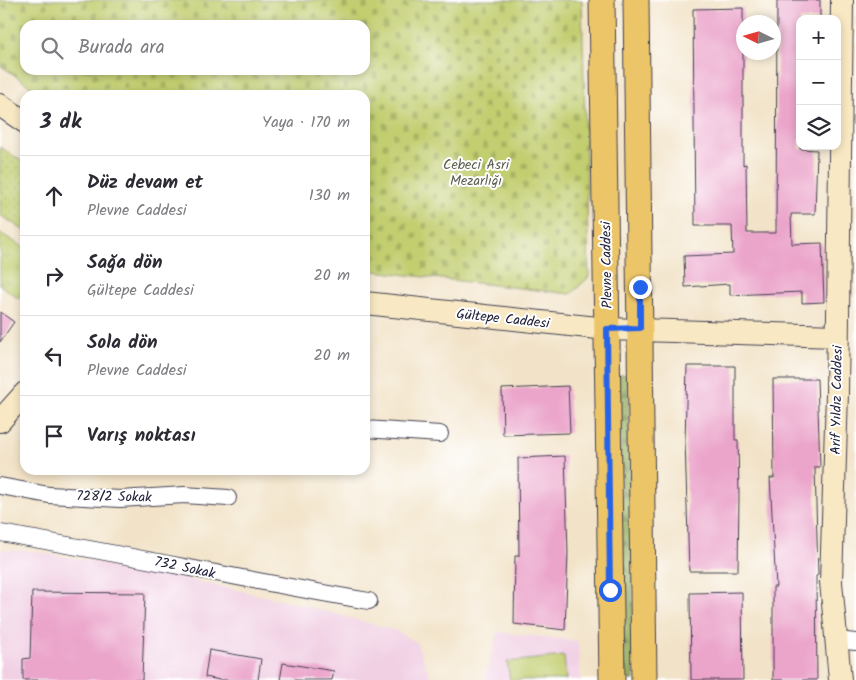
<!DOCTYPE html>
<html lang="tr">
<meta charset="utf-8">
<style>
:root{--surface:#fff;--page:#f7f7f7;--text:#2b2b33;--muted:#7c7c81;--line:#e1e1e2}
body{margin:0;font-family:Kalam,sans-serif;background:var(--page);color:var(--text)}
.controls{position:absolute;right:15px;top:15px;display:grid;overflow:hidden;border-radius:10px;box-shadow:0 2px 8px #0003}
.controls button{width:45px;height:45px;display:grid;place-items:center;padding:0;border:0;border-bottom:1px solid var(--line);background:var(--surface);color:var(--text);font:25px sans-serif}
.compass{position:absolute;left:736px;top:15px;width:45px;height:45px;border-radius:50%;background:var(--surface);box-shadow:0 2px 8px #0003;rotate:275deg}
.stop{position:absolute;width:15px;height:15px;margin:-11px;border:4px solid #2563eb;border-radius:50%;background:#fff}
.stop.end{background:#2563eb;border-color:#fff;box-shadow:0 1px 5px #0008}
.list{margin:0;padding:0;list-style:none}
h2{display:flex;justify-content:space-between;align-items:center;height:65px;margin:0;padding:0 20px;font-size:21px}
h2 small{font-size:16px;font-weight:400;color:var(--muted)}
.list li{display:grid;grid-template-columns:32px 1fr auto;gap:15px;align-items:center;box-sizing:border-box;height:80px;padding:0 20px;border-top:1px solid var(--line)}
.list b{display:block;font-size:19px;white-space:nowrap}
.list p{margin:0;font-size:16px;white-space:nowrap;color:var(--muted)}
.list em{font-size:16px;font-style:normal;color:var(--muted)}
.icon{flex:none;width:28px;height:28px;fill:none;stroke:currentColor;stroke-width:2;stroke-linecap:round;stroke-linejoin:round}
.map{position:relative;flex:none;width:856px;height:680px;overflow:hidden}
.search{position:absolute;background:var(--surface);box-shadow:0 2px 8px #0003;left:20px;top:20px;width:350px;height:55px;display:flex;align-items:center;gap:12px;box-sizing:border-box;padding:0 18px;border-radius:15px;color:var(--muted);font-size:19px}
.panel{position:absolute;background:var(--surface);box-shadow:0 2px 8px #0003;left:20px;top:90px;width:350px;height:385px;border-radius:15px}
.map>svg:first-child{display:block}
</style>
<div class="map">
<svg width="856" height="680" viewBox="0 0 856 680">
<defs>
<pattern id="grass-dots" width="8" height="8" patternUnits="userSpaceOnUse" patternTransform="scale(1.25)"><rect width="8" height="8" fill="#c2ce70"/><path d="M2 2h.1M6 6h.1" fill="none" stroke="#a6b162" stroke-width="1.8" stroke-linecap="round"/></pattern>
<pattern id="forest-firs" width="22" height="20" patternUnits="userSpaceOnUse" patternTransform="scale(1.25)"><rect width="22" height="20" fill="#99b162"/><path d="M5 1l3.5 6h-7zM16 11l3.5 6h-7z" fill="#7c9052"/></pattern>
<pattern id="cemetery-stones" width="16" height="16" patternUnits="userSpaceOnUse" patternTransform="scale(1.25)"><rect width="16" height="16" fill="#c2ce70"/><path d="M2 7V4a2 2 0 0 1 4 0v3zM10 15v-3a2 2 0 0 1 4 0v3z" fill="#a6b162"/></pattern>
<pattern id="park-tufts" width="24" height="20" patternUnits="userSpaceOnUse" patternTransform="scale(1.25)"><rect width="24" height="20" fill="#c2ce70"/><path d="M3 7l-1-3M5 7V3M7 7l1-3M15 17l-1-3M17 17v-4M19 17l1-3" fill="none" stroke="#a6b162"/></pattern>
</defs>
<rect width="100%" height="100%" fill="#fff"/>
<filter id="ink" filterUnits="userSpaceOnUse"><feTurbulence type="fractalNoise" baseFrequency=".02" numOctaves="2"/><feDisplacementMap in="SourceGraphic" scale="10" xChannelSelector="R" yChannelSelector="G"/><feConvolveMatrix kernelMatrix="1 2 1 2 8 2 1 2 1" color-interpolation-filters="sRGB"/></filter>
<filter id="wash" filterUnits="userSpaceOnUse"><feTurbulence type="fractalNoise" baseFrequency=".0096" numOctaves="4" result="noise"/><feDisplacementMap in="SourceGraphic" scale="20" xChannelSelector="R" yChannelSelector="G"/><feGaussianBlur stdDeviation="1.12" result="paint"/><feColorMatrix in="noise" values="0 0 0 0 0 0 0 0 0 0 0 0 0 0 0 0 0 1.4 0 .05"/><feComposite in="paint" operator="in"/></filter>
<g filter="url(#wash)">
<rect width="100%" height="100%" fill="#f2e3c8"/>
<path fill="#f1d0e4" d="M0,550L31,551L154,572L287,601L394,630L416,642L432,680H0Z
M498,632L578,641L581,680H485Z"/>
<path fill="url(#grass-dots)" stroke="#727856" d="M0,147L25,163V231L0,215Z"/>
<path fill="url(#forest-firs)" stroke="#5e6a4e" d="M619,375H628L634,680H624Z"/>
<path fill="url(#cemetery-stones)" stroke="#727856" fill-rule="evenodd" d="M0,0H582L589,277L571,294L365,270V95H43L0,65ZM25,25H365V70H25Z"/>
<path fill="url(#park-tufts)" stroke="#727856" d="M0,233L25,248V290L19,299L0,285Z"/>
<path fill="#c2ce70" stroke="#727856" d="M564,656L566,680H510L507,662Z"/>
<g id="blocks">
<path fill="#eba4ca" d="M777,0H820V19H800V149L817,150L815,214H791L792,244L822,243L824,302L802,303V292L730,295V284L685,287L684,256L733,254L732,226H695L693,9L743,8V165L746,164L747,233H776Z
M0,312L14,322L0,342Z
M687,366H735V440H738L739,495L738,571H689L685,441Z
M773,379H817L820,467H815L818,575L816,576L817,680H773V587H776L770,478H774Z
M568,386L570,433L503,435L502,389Z
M565,456L568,553L565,630L514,624L515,556H519L518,458Z
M32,592L145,593L142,680H23V659L30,658Z
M742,592L743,680H691L690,593Z
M209,650L261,659L258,680H220L205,677Z
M283,663L334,671L332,680H280Z"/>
</g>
</g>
<g filter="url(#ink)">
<use href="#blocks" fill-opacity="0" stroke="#413f50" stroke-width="1"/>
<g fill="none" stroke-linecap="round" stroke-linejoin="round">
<g stroke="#413f50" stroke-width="18">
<path id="street" d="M365,429L440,434
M0,486L49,495L120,499L184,495L228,498
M0,533C123,554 246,580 369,601
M836,640L856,642"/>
</g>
<g stroke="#413f50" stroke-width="24">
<path id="secondary" d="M0,105L25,122
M365,303L607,329L837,336
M0,421L25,393
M840,680L831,582L837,394L842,0"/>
</g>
<g stroke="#413f50" stroke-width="27">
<path id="primary" d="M602,0L612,680
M636,0L644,680"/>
</g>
<use href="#street" stroke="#fff" stroke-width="16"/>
<use href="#secondary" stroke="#f8e8c3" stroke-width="22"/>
<use href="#primary" stroke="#edc569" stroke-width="25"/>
</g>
</g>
<g fill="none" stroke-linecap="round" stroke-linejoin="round" filter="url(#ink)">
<path stroke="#2563eb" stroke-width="6" d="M610,590L607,329L640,328V287"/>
</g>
<g text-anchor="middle" stroke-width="4" stroke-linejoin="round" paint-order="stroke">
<g font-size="14" fill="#5a5e4e" stroke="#fff">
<text x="476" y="169">Cebeci Asri<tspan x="476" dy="16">Mezarlığı</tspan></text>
</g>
<g font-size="14" fill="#22223b" stroke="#fff">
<text transform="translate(606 265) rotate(-91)" y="5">Plevne Caddesi</text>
<text transform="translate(503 318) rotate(6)" y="5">Gültepe Caddesi</text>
<text transform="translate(836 400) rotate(-89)" y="5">Arif Yıldız Caddesi</text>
<text transform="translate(114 496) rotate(1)" y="5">728/2 Sokak</text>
<text transform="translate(185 567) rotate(12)" y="5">732 Sokak</text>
</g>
</g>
</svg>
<div class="controls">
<button>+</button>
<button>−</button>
<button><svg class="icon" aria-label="layers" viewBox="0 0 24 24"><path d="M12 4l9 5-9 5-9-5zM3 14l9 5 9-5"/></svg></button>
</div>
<svg class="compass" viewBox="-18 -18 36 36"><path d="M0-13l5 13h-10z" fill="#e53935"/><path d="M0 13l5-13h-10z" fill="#7c7c81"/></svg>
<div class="stop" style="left:610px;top:590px"></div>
<div class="stop end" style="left:640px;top:287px"></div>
<div class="search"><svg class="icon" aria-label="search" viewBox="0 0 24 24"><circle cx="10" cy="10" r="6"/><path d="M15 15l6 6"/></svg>Burada ara</div>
<section class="panel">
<h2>3 dk<small>Yaya · 170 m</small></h2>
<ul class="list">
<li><svg class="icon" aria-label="ahead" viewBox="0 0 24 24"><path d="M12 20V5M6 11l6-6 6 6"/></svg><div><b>Düz devam et</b><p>Plevne Caddesi</p></div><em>130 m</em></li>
<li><svg class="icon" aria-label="right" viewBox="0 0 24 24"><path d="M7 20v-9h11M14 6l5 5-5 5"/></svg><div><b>Sağa dön</b><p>Gültepe Caddesi</p></div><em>20 m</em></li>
<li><svg class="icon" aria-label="left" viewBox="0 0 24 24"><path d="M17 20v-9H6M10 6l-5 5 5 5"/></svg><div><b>Sola dön</b><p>Plevne Caddesi</p></div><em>20 m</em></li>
<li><svg class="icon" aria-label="arrive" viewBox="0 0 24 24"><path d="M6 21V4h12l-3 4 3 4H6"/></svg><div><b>Varış noktası</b></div></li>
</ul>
</section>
</div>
